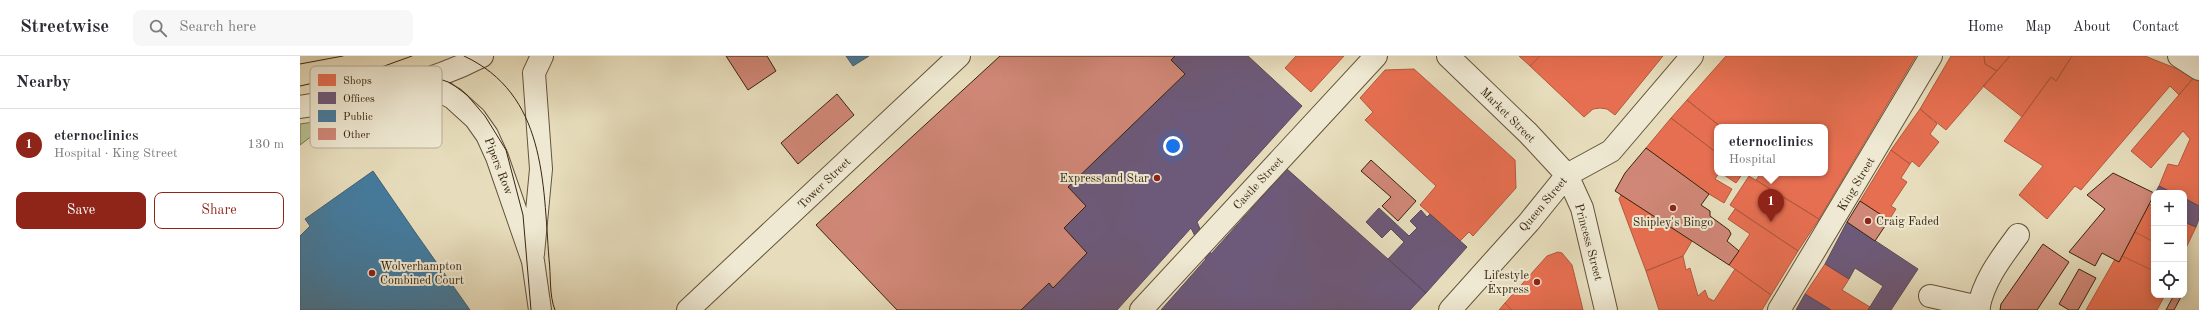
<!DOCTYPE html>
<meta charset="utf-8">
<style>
:root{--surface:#fff;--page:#f7f7f7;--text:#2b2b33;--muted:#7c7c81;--line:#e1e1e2;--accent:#8f2418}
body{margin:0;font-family:"Old Standard TT",serif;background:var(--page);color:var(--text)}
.controls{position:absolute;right:12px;bottom:12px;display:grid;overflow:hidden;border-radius:8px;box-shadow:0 2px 10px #0003}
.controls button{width:36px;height:36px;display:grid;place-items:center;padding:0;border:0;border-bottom:1px solid var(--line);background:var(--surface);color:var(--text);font:20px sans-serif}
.you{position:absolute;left:873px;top:90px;width:14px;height:14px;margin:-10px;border:3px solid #fff;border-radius:50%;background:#1a73e8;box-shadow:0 0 0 6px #1a73e833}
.badge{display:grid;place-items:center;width:26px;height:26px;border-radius:50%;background:var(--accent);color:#fff;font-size:13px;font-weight:700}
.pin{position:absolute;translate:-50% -33px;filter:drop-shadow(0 1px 2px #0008)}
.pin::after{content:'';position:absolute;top:21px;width:14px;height:12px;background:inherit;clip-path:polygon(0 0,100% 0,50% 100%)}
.popup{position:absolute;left:1414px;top:68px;width:114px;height:52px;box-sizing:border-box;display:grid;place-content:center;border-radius:8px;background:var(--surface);filter:drop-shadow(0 1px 3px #0005);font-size:13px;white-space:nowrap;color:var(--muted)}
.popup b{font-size:15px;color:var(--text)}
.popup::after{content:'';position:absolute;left:50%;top:100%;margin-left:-8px;border:8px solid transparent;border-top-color:var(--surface)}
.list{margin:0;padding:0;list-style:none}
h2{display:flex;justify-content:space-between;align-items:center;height:52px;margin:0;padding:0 16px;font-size:17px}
h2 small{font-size:13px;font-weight:400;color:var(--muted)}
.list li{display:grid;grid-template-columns:26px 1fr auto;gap:12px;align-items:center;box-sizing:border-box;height:72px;padding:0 16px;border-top:1px solid var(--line)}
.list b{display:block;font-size:15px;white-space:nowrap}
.list p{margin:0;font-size:13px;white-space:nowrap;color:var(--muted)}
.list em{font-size:13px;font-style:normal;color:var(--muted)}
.actions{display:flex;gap:8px;padding:12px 16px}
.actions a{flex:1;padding:9px 0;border:1px solid var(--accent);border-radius:8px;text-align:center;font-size:14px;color:var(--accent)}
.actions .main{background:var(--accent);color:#fff}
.icon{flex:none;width:22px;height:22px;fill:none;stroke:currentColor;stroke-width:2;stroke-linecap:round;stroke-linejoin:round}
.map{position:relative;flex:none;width:1899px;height:254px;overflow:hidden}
header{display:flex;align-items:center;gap:24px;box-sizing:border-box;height:56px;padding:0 20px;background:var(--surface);border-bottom:1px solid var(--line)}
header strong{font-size:19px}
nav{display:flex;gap:22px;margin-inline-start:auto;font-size:14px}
.search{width:280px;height:36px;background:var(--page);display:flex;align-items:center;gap:10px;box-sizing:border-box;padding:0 14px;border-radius:8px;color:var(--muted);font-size:15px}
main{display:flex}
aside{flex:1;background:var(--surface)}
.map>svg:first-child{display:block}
</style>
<header>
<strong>Streetwise</strong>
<div class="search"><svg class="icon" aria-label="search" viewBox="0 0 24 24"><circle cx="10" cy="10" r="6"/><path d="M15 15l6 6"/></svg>Search here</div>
<nav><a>Home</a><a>Map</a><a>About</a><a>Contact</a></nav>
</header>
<main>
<aside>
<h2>Nearby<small></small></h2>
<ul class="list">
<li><span class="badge">1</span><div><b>eternoclinics</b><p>Hospital · King Street</p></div><em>130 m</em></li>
</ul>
<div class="actions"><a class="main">Save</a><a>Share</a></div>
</aside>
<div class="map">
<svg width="1899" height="254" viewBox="0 0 1899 254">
<rect width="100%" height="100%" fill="#e7ddbc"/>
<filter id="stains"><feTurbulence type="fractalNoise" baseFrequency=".005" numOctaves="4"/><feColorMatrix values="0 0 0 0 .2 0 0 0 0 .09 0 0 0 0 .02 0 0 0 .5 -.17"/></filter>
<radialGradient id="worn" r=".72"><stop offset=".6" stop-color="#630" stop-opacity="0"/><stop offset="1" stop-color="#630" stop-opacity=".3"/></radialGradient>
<path fill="#b7c08f" stroke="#78724e" d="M34,63L0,89V68Z"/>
<path fill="#e76f51" stroke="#b2593d" d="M996,0H1044L1011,36L985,12Z
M1219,0H1240L1230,10Z
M1240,0H1363L1315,59L1307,53L1300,52L1293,53L1284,61L1230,10Z
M1426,0H1616L1519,163L1456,124L1461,117H1525V71H1421L1387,44Z
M1651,0H1684L1685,8L1697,15L1646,74L1620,53Z
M1684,0H1710L1697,15L1685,8Z
M1710,0H1772L1756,25L1751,21L1722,61L1683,30Z
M1772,0H1845L1895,20L1879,39L1870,30L1781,134L1775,130L1747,163L1719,139L1743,110L1704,85L1751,21L1756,25Z
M1114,13L1215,104L1216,132L1173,180L1169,176L1160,185L1120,149L1136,130L1065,64L1073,56L1060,42L1085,14Z
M1895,20L1899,23V150L1884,142V137H1873L1859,130L1868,108L1878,110L1890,83L1883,75L1851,112L1831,95Z
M1387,44L1421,71H1417V97L1371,62Z
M1620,53L1637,68L1630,78L1639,86L1619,111L1612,105L1610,108L1591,94Z
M1371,62L1417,97V117H1419L1415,123L1432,133L1424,147L1409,138L1346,92Z
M1591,94L1610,108L1601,122L1607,126L1591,150L1596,153L1589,164L1560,145Z
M1421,117H1443L1436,127Z
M1449,120L1519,163L1498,195L1430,149Z
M1321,139L1392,185L1383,200L1346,215L1319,143Z
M1849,148L1854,150V239H1865L1857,254H1786L1815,203L1819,206Z
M1435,153L1498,195L1471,239L1429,209L1450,178L1428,163Z
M1884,166L1896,171L1884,196Z
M1835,176L1854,186V215L1822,200Z
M1258,196L1262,197L1272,209L1283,254H1212L1205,247L1247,200Z
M1383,200L1386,214L1390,212L1398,240L1405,234L1408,242L1414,245L1435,213L1471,239L1462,254H1359L1346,215Z
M1525,208L1549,223L1542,234L1570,251L1568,254H1531L1505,238Z
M1205,247L1212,254H1199Z"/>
<path fill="#6d597a" stroke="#5d4959" d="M875,0H948L1002,50L897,166L911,198L987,113L1126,237L1110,254H861L906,203L891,172L817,254H721L749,227L753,232L787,197L764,172L786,150L768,131L885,18L871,4Z
M1859,130L1873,137H1855Z
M1884,142L1899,150V163L1896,171L1884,166Z
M1079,152L1109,180L1117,172L1110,165L1121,154L1127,161L1130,158L1167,191L1126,237L1088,203L1104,186L1091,173L1082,182L1066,166Z
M1547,166L1618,213L1591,254H1568L1583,230L1555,212L1549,223L1525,208Z
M1505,238L1531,254H1496Z"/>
<path fill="#457b9d" stroke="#416172" d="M546,0H569L553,10Z
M73,115L115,176L170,254H0V180L10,170L5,163Z"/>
<path fill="#d08777" stroke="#38250d" d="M426,0H467L476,15L448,34Z
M700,0H875L871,4L885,18L768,131L786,150L764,172L787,197L753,232L749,227L721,254H597L516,169Z
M537,38L554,59L498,108L481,87Z
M1346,92L1409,138L1401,149L1410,155V160L1429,174L1431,178L1427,185L1439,195L1429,209L1315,135L1325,117Z
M1071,104L1116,145L1098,165L1082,150L1091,141L1061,115Z
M1813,117L1854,137V139L1819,206L1802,197L1795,210L1769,196L1805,153L1787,139Z
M1560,145L1589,164L1575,185L1547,166Z
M1743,188L1769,206L1737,254H1700L1701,248Z
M1779,213L1796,222L1778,254H1769L1759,248Z
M1874,239H1882L1874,254H1866Z"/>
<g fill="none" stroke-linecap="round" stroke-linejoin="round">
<g stroke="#645339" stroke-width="24">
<path id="minor" d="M1148,0L1228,77L1267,119L1282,152L1306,254
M1879,0L1899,13
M115,28L140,35L153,42L175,62L187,79L197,101L233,205L240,254
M0,51C63,41 124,30 182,0
M233,198L241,113L234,17L242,0
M1630,240L1679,251
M388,254L659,0
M841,254L1076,0
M1150,254L1229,166L1267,119L1311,95L1392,0
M1479,254L1631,0
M1678,254C1683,225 1701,202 1718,179"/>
</g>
<use href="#minor" stroke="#efe9d3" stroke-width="22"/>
<path stroke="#38250d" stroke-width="1" d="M164,0C246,38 243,126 249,203C251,218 249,240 255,254
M0,8L43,0
M76,13L114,14L151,27L167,39L185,60L206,94L223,159L231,254
M0,30L76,13L112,0"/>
</g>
<g fill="#8f2418" stroke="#efe9d3" stroke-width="1.5">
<circle cx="857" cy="122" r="4"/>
<circle cx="1373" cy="152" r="4"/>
<circle cx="1568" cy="165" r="4"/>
<circle cx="72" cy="217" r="4"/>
<circle cx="1237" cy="226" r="4"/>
</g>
<g text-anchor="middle" stroke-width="4" stroke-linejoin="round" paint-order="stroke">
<g font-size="12" fill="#38250d" stroke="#efe9d3">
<text transform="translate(1208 59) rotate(45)" y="4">Market Street</text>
<text transform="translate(199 110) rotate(69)" y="4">Pipers Row</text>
<text transform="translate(524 127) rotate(-44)" y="4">Tower Street</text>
<text transform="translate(958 127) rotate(-47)" y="4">Castle Street</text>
<text transform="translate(1556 128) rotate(-59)" y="4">King Street</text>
<text transform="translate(1243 148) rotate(-50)" y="4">Queen Street</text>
<text transform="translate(1289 186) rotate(75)" y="4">Princess Street</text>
</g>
<g font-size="12" fill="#38250d" stroke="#efe9d3" text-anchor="end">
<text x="849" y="126">Express and Star</text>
<text x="1576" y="169" text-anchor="start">Craig Faded</text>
<text x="1373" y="170" text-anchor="middle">Shipley's Bingo</text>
<text x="80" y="214" text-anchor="start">Wolverhampton<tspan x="80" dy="14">Combined Court</tspan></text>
<text x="1229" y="223">Lifestyle<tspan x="1229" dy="14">Express</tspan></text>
</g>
</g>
<rect x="10" y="10" width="132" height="82" rx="6" fill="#efe9d3" stroke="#b8ae98" stroke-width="1"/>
<rect x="18" y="18" width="18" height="12" fill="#e76f51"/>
<rect x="18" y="36" width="18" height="12" fill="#6d597a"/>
<rect x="18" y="54" width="18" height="12" fill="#457b9d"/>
<rect x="18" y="72" width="18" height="12" fill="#d08777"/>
<g font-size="11" fill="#38250d">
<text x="43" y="28">Shops</text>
<text x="43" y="46">Offices</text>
<text x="43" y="64">Public</text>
<text x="43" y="82">Other</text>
</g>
<rect width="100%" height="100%" filter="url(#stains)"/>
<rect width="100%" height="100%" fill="url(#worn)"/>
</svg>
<div class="controls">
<button>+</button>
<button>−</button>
<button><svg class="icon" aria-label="locate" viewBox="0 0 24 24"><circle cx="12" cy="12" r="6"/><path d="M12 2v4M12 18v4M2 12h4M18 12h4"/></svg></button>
</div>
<div class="you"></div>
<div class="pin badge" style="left:1471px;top:166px">1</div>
<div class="popup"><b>eternoclinics</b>Hospital</div>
</div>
</main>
